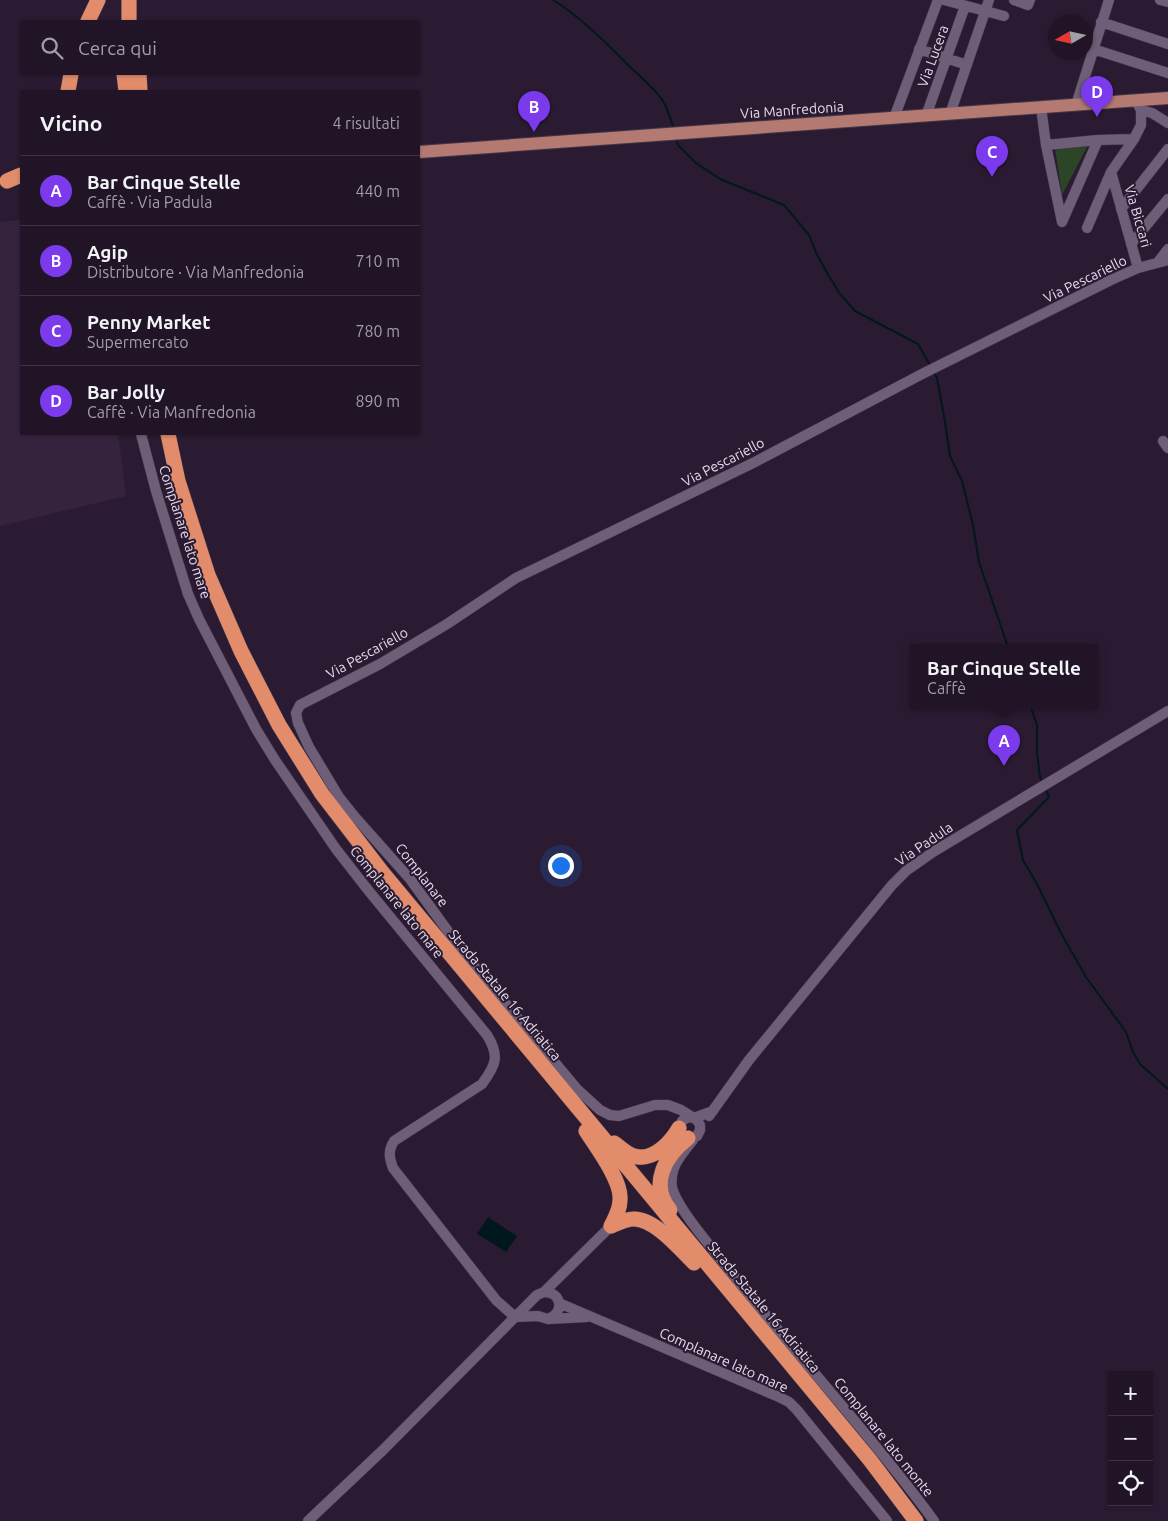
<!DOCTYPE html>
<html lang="it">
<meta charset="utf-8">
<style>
:root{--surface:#201426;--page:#2d2132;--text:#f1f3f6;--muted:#a29ea7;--line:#3d3343;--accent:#7c3aed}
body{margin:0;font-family:Ubuntu,sans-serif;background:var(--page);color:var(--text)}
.controls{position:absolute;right:15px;bottom:15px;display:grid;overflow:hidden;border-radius:0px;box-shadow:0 1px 4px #0004}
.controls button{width:45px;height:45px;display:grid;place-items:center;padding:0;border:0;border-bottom:1px solid var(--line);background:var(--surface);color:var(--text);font:25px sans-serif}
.compass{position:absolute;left:1048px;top:15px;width:45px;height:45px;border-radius:50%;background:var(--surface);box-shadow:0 1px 4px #0004;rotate:261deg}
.you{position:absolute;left:560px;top:865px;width:18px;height:18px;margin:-12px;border:4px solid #fff;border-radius:50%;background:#1a73e8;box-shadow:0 0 0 8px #1a73e833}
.badge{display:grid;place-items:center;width:32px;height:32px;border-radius:50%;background:var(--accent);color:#fff;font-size:16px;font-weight:700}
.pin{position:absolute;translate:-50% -41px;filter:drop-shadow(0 1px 2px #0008)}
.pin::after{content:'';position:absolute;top:26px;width:18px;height:15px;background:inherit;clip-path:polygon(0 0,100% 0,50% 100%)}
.popup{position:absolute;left:910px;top:644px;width:188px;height:65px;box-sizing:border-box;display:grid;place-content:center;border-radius:0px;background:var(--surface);filter:drop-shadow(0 1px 4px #0005);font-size:16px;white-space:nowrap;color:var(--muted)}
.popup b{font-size:19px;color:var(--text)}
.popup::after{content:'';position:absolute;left:50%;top:100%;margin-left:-10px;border:10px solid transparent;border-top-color:var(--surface)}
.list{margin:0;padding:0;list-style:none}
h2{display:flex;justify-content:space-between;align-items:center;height:65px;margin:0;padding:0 20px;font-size:21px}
h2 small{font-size:16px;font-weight:400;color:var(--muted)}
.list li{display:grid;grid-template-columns:32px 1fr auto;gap:15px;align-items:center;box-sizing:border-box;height:70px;padding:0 20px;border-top:1px solid var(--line)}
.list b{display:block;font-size:19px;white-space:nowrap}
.list p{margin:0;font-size:16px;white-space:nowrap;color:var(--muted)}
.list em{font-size:16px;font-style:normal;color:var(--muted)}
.icon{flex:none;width:28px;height:28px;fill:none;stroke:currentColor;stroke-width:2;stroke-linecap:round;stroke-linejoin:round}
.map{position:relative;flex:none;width:1168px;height:1521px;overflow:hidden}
.search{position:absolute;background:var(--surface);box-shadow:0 1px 4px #0004;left:20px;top:20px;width:400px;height:55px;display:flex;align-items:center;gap:12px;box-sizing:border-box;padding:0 18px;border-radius:0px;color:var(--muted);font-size:19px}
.panel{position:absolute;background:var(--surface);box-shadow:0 1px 4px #0004;left:20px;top:90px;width:400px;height:345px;border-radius:0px}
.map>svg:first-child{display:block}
</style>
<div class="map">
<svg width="1168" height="1521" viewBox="0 0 1168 1521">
<rect width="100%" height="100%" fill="#2a1b32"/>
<path fill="#35233e" d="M21,220V434H118L126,496L0,526V222Z"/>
<path fill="#2d4527" d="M1088,145L1062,195L1055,148Z"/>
<path fill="#00181d" d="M488,1217L517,1236L506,1252L477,1234Z"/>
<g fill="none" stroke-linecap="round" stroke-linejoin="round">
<path stroke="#00181d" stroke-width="2" d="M553,0C582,18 607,44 631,68C642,78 655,89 663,101C668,109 671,120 674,130
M676,139L678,145L696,163L720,179L784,205L809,235L817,255L829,276L840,294L855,311L918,344L931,367
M934,373L937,378L945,422L950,456L962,481L973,525L979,562L1008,647
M1030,705L1037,725V753L1040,777L1043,783
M1046,790L1049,797L1017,830L1023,860L1038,886L1061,933L1086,977L1126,1032L1133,1052L1140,1064L1168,1089"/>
<g stroke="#44384b" stroke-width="11">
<path id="minor" d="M944,0L1004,16
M1014,0L1028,5L1030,0
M1160,0L1168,2
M1101,22L1168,44
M919,49L967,65
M1093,49L1168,73
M1076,105L1109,0
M1041,107L1046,145
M1141,110L1152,113L1168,123
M950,114L989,0
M926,116L965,6
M894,118L938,0
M1111,172L1138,268
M1121,209L1168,149
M1062,222L1046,145L1098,140L1134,139
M1062,222L1098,140
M1087,228L1111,172L1134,139L1141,125V110L1136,101
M1131,244L1168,199
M1158,262L1168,249
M141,434L156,491L188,594L199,619L256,729L275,760L336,849L368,890L487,1035C500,1056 496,1065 482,1084L394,1141C388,1151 389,1157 393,1168L496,1300L515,1317
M1163,441L1168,448
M713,1111L694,1118L688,1117L682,1121C675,1133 685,1142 697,1136L700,1130V1125L697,1120L681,1110L668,1105H655L619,1116L610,1115L600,1110L577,1089L466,956L410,879L355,817L339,797L309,747L298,723L296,713L300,705L380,664L447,624L516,578L753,463L924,373L1111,280L1138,268L1168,260
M709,1116L749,1060L892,885L906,871L933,852L1168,711
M693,1140C682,1154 669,1167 672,1187C677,1209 715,1251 730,1271C767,1317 806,1363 844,1408C875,1445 906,1482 934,1521
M559,1303L779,1397L789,1402L797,1410L887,1521
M515,1317L538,1316L548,1319C565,1313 562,1292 544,1292
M549,1319L587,1317
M308,1521L383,1450L537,1295L544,1292L611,1226"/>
</g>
<g stroke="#44384b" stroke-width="14">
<path id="major" d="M419,152L1168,98"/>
</g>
<g stroke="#44384b" stroke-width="16">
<path id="highway" d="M129,0V21
M88,21L98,0
M124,74L126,91
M139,74L140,91
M68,91L71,74
M7,181L21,175
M168,434L178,481L208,575L241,651L279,725L322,794L382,872L593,1126L870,1460L916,1521
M586,1131C597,1148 622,1181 620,1200C620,1210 615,1218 611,1226
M614,1143C620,1147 627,1154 634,1156C653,1162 671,1142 679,1128
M670,1210C649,1184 665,1156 688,1138
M611,1226C618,1223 626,1219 634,1219C655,1219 680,1249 694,1263"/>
</g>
<use href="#minor" stroke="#6f5e78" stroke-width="10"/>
<use href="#major" stroke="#b47a71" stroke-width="12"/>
<use href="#highway" stroke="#e28c6c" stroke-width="15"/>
</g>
<g text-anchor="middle" stroke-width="4" stroke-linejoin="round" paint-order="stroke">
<g font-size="14" fill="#e4dbea" stroke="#2a1b32">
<text transform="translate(933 56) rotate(-70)" y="5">Via Lucera</text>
<text transform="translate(792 110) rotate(-4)" y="5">Via Manfredonia</text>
<text transform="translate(1138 216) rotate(74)" y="5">Via Biccari</text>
<text transform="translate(1085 279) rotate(-26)" y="5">Via Pescariello</text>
<text transform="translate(723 462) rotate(-27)" y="5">Via Pescariello</text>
<text transform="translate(185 532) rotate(72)" y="5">Complanare lato mare</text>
<text transform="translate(367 653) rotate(-29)" y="5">Via Pescariello</text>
<text transform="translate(924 844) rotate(-34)" y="5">Via Padula</text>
<text transform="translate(422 875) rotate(52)" y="5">Complanare</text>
<text transform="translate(397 902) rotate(51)" y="5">Complanare lato mare</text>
<text transform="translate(505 995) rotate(50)" y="5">Strada Statale 16 Adriatica</text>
<text transform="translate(764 1307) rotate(50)" y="5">Strada Statale 16 Adriatica</text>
<text transform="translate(724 1360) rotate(24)" y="5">Complanare lato mare</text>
<text transform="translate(884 1437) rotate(51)" y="5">Complanare lato monte</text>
</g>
</g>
</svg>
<div class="controls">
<button>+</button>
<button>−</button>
<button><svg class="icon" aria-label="locate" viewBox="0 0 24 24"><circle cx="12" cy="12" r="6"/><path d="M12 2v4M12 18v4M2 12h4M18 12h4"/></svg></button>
</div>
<svg class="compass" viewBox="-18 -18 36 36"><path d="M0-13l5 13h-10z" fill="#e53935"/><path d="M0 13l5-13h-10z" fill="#a29ea7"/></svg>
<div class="you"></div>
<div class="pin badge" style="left:1004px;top:766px">A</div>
<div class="popup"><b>Bar Cinque Stelle</b>Caffè</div>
<div class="pin badge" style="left:534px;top:132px">B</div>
<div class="pin badge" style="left:992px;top:177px">C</div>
<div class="pin badge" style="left:1097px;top:117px">D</div>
<div class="search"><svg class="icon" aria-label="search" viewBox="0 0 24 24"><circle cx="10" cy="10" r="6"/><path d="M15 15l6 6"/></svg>Cerca qui</div>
<section class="panel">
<h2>Vicino<small>4 risultati</small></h2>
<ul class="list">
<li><span class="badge">A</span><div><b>Bar Cinque Stelle</b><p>Caffè · Via Padula</p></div><em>440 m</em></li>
<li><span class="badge">B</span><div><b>Agip</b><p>Distributore · Via Manfredonia</p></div><em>710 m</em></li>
<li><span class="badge">C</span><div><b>Penny Market</b><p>Supermercato</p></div><em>780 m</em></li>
<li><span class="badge">D</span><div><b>Bar Jolly</b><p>Caffè · Via Manfredonia</p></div><em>890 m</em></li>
</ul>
</section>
</div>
